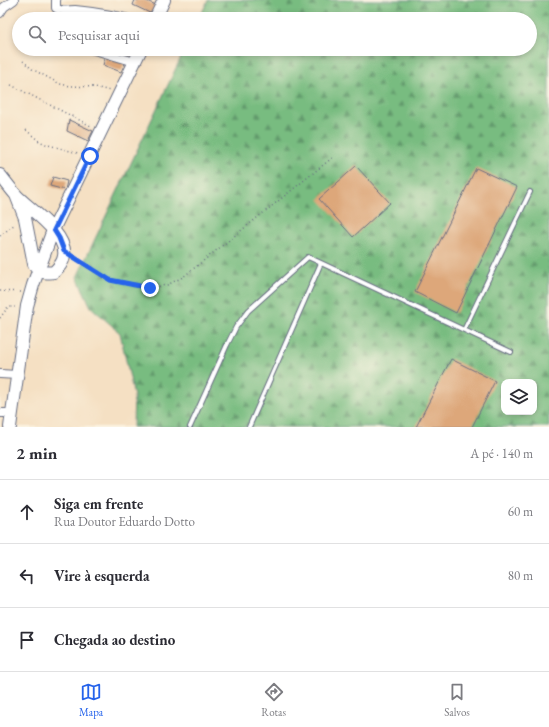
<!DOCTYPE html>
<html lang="pt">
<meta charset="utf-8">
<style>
:root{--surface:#fff;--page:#f7f7f7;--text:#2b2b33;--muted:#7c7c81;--line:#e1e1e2;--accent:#2563eb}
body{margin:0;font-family:"EB Garamond",serif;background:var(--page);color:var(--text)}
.controls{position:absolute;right:12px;bottom:12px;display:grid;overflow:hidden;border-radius:8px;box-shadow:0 2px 6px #0003}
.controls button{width:36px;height:36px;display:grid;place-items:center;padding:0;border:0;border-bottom:1px solid var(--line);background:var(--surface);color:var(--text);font:20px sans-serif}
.stop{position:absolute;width:12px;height:12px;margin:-9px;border:3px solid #2563eb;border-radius:50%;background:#fff}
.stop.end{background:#2563eb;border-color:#fff;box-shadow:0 1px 4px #0008}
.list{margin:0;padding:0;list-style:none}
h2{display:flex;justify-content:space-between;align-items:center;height:52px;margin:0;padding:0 16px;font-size:17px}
h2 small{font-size:13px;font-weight:400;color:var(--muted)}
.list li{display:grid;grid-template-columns:26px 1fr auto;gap:12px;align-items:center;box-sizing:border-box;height:64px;padding:0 16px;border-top:1px solid var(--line)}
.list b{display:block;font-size:15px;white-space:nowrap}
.list p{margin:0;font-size:13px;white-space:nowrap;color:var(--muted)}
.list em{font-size:13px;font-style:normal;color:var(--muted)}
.icon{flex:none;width:22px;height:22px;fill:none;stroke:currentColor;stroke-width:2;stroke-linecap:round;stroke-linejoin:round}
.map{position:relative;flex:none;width:549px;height:427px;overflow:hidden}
.search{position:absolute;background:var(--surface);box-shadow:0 2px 6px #0003;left:12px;right:12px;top:12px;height:44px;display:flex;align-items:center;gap:10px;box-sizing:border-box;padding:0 14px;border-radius:22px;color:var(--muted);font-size:15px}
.sheet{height:244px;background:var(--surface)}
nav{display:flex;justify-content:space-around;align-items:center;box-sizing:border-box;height:56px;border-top:1px solid var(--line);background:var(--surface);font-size:11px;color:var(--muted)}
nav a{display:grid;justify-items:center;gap:2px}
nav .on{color:var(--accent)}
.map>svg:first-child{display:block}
</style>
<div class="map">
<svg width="549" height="427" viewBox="0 0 549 427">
<defs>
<pattern id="forest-firs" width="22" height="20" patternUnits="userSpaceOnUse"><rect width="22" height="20" fill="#78bc80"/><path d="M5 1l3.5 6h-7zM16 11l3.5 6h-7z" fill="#62996c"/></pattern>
</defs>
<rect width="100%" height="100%" fill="#fcf5e5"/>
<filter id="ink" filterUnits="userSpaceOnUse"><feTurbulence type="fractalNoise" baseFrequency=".025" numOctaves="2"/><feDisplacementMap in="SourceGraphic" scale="8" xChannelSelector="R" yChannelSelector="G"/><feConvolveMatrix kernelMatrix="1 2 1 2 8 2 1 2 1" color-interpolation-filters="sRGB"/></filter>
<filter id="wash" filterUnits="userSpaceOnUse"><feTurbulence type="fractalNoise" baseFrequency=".012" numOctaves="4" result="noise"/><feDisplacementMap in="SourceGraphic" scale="16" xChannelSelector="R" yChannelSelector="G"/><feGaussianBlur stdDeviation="0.9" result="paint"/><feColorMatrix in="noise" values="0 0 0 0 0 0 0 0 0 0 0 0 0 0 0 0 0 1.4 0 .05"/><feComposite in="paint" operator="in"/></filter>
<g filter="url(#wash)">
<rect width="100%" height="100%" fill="#f5e0c3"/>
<path fill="url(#forest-firs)" stroke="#4a766f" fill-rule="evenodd" d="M208,0H549V427H133L134,396L120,333L91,307L77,277L185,49H530V19H199ZM504,382H534V412H504Z"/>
<g id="blocks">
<path fill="#dda77a" d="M135,0H144L156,5L152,14L133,5Z
M123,49H133L132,52Z
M106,55L125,63L121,72L103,65Z
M69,120L93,131L88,141L67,131Z
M356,166L390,203L353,237L319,199Z
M476,168L517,187L456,313L415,292Z
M53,177L67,181L65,190L50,186Z
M451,359L495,381L472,427H416Z"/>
</g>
</g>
<g filter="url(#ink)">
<use href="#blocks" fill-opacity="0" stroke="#676d81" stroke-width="1"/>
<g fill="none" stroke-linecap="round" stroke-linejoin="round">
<g stroke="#676d81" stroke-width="6">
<path id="service" d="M464,330L530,192
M190,427L227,345L236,327L248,311L308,257L321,263
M249,427L321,263L511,352"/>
</g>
<g stroke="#676d81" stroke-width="10">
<path id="minor" d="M56,0V8C61,12 69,10 75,10C93,12 111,14 129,19
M0,13L4,7L14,0
M91,49L135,62
M0,374L17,375
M0,413H12"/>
</g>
<g stroke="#676d81" stroke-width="14">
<path id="secondary" d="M155,19L164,0
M0,175C5,181 10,188 16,195C29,209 68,234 64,256C63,263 59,267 54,272C44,273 41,274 34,264L25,218L16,195
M10,427L27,306L33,285L53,230L141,49"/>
</g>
<path stroke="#676d81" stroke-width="1.5" stroke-dasharray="1 3" stroke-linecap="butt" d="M23,61L32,69L60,84L70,86L95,87L110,91
M11,85L91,126
M26,130L39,141L48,145L78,153
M0,236L15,224
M74,258L110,280L150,288L167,285L183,277L332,158
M0,291L21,292
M0,318L8,307H15"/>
<use href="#service" stroke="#fff" stroke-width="4"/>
<use href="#minor" stroke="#fff" stroke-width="8"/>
<use href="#secondary" stroke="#fff" stroke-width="12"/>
</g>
</g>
<g fill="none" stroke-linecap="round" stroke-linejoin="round" filter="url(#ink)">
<path stroke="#2563eb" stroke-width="5" d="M90,156L54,230L59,238L64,251L110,280L150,288"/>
</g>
</svg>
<div class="controls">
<button><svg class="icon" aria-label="layers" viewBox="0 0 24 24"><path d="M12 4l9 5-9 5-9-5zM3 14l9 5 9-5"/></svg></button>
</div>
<div class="stop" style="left:90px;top:156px"></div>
<div class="stop end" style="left:150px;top:288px"></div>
<div class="search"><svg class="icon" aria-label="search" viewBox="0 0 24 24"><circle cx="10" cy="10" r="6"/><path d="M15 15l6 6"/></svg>Pesquisar aqui</div>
</div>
<section class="sheet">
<h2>2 min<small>A pé · 140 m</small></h2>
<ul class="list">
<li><svg class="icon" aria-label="ahead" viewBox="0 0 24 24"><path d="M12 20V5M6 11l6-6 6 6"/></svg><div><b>Siga em frente</b><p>Rua Doutor Eduardo Dotto</p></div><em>60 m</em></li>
<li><svg class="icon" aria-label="left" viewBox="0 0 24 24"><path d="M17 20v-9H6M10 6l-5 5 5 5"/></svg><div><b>Vire à esquerda</b></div><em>80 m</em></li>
<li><svg class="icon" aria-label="arrive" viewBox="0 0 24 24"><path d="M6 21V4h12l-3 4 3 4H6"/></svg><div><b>Chegada ao destino</b></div></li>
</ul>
</section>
<nav>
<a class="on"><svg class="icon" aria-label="map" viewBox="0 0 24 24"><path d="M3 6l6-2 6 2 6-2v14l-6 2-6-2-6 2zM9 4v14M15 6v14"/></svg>Mapa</a>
<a><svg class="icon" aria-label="directions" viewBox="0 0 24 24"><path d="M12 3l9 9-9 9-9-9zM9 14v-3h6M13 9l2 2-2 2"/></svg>Rotas</a>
<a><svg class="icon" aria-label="saved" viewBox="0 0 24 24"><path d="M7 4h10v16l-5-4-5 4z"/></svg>Salvos</a>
</nav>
